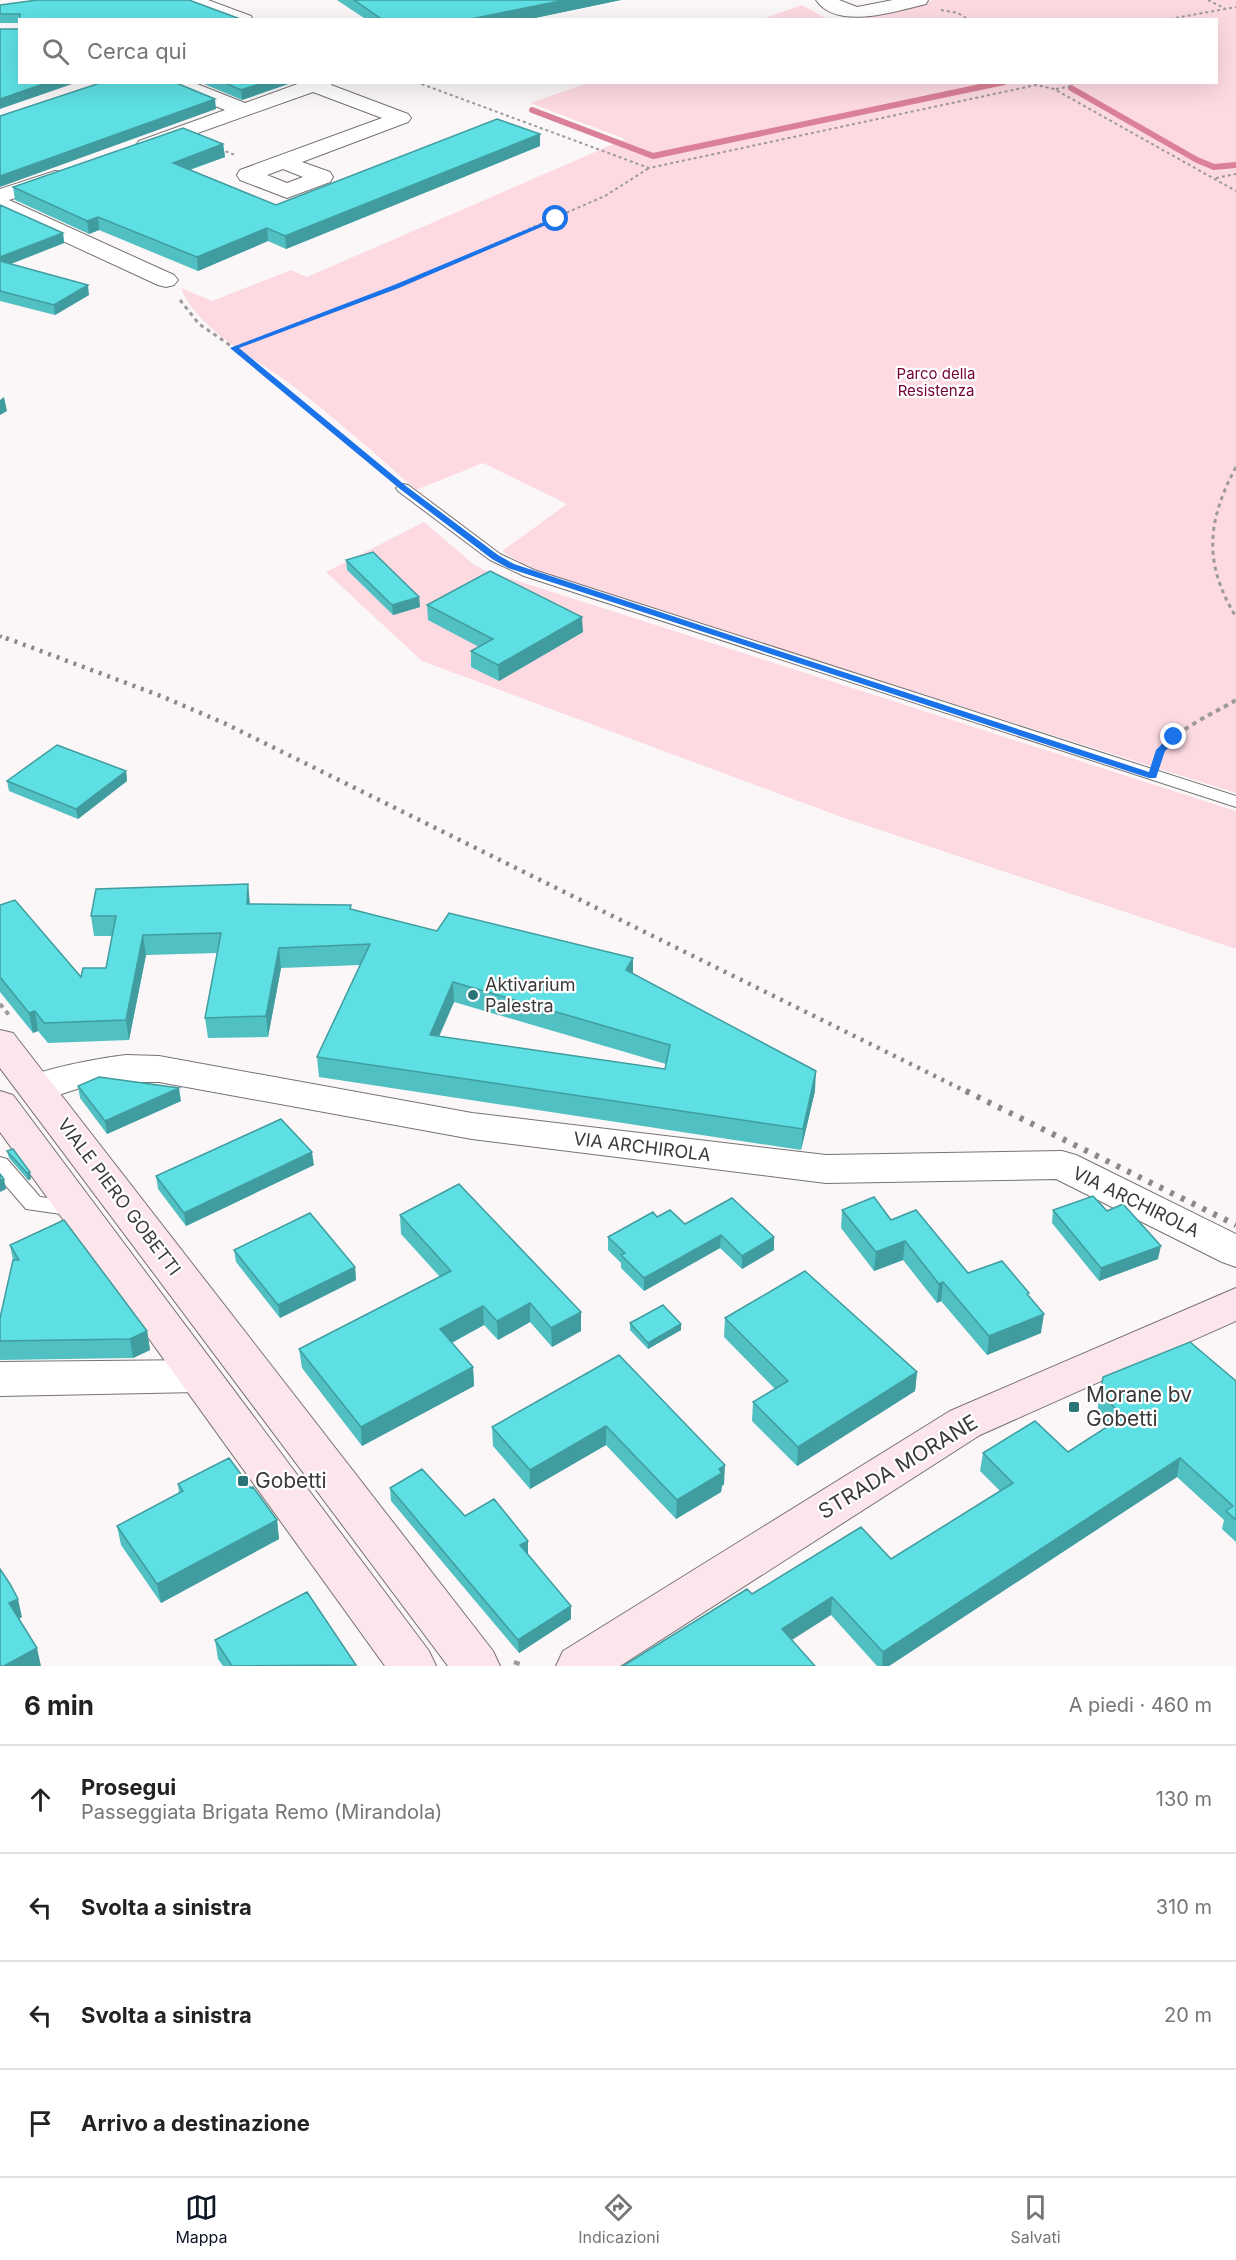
<!DOCTYPE html>
<html lang="it">
<meta charset="utf-8">
<style>
:root{--surface:#fff;--page:#f6f6f6;--text:#222;--muted:#767676;--line:#e0e0e0;--accent:#111827}
body{margin:0;font-family:Inter,sans-serif;background:var(--page);color:var(--text)}
.stop{position:absolute;width:18px;height:18px;margin:-14px;border:4px solid #1a73e8;border-radius:50%;background:#fff}
.stop.end{background:#1a73e8;border-color:#fff;box-shadow:0 2px 6px #0008}
.list{margin:0;padding:0;list-style:none}
h2{display:flex;justify-content:space-between;align-items:center;height:78px;margin:0;padding:0 24px;font-size:26px}
h2 small{font-size:20px;font-weight:400;color:var(--muted)}
.list li{display:grid;grid-template-columns:39px 1fr auto;gap:18px;align-items:center;box-sizing:border-box;height:108px;padding:0 24px;border-top:2px solid var(--line)}
.list b{display:block;font-size:22px;white-space:nowrap}
.list p{margin:0;font-size:20px;white-space:nowrap;color:var(--muted)}
.list em{font-size:20px;font-style:normal;color:var(--muted)}
.icon{flex:none;width:33px;height:33px;fill:none;stroke:currentColor;stroke-width:2;stroke-linecap:round;stroke-linejoin:round}
.map{position:relative;flex:none;width:1236px;height:1666px;overflow:hidden}
.search{position:absolute;background:var(--surface);box-shadow:0 6px 24px #0002;left:18px;right:18px;top:18px;height:66px;display:flex;align-items:center;gap:15px;box-sizing:border-box;padding:0 21px;border-radius:0px;color:var(--muted);font-size:22px}
.sheet{height:510px;background:var(--surface)}
nav{display:flex;justify-content:space-around;align-items:center;box-sizing:border-box;height:84px;border-top:2px solid var(--line);background:var(--surface);font-size:16px;color:var(--muted)}
nav a{display:grid;justify-items:center;gap:3px}
nav .on{color:var(--accent)}
.map>svg:first-child{display:block}
</style>
<div class="map">
<svg width="1236" height="1666" viewBox="0 0 1236 1666">
<rect width="100%" height="100%" fill="#fbf7f8"/>
<path fill="#fddae2" d="M934,0H1236V793L555,578L520,563L502,551L567,504L483,463L416,490C375,453 333,417 289,383C254,357 197,330 181,288L212,301L291,270L307,277L625,139L530,103L588,83L1216,82V20L860,19Z
M802,5L827,19H762Z
M424,522L472,563L484,570L1236,811V949L841,817L422,661L326,572Z"/>
<g fill="none" stroke-linecap="round" stroke-linejoin="round">
<path stroke="#da8098" stroke-width="6" d="M1071,88L1197,160L1214,167L1236,165
M532,110L653,156L1004,82"/>
<g stroke="#767373" stroke-width="2">
<path id="lane" d="M403,484L408,485L500,554L534,570L1236,796V807L524,576L490,560L398,491L396,488Z
M0,1157L7,1159L40,1197L83,1202L86,1208L83,1214L75,1216L26,1209L0,1179Z"/>
</g>
<g stroke="#767373" stroke-width="2">
<path id="street" d="M182,0H208L251,16L253,20H226L184,4Z
M816,0H839L857,7L893,0H928L926,4C896,11 837,31 816,0Z
M163,82H192L245,103L303,82H333L331,85L408,114L411,118L408,122L302,162L330,172L333,177L330,182L287,198L240,180L237,175L240,170L382,118L313,92L153,149L146,151L139,149L136,145L139,141L225,110L166,86ZM283,169L303,177L287,183L267,175Z
M55,171L63,172L66,177L63,182L9,200L174,275L178,280L174,285L166,287L158,285L0,212V189Z
M126,1055L159,1056L472,1113L826,1155L1062,1151L1076,1155L1236,1234V1267L1222,1262L1056,1179L826,1183L472,1139L159,1082H111L83,1087L37,1102L24,1098L18,1089C20,1086 21,1083 23,1081C36,1069 107,1057 126,1055Z
M198,1360L213,1364L219,1376L213,1388L198,1392L0,1396V1362Z"/>
</g>
<g stroke="#767373" stroke-width="2">
<path id="secondary" d="M0,1030L13,1033L493,1651L500,1666H448L0,1068Z
M0,1091L13,1095L429,1651L436,1666H385L0,1132Z
M1236,1288V1321L980,1435L620,1666H556L563,1651L950,1411Z"/>
</g>
<path stroke="#9d9a9a" stroke-width="2" stroke-dasharray="3 3" stroke-linecap="butt" d="M1208,0L1226,9
M941,10L958,13L969,20
M1164,20L1236,7
M416,82L649,168L1036,85L1054,89L1236,191
M1056,89L1072,86L1073,82
M220,149L235,155
M1216,178L1236,174
M407,282L605,196L649,168"/>
<path stroke="#9d9a9a" stroke-width="3" stroke-dasharray="4 4" stroke-linecap="butt" d="M180,300L199,324L234,348L389,476
M234,348L410,281
M1236,467C1207,521 1203,563 1236,617"/>
<path stroke="#9d9a9a" stroke-width="4" stroke-dasharray="4.5 4.5" stroke-linecap="butt" d="M1159,754C1172,731 1213,714 1236,700
M0,1004L9,1015"/>
<path stroke="#9d9a9a" stroke-width="4.5" stroke-dasharray="6 6" stroke-linecap="butt" d="M514,1662L525,1666"/>
<use href="#lane" fill="#fff" fill-rule="evenodd"/>
<use href="#street" fill="#fff" fill-rule="evenodd"/>
<use href="#secondary" fill="#fce5eb" fill-rule="evenodd"/>
<path stroke="#8b8888" stroke-width="4" stroke-dasharray="2 4.5" stroke-linecap="butt" d="M0,636L10,640"/>
<path stroke="#8b8888" stroke-width="4.5" stroke-dasharray="3 6" stroke-linecap="butt" d="M6,638L161,696L226,724L969,1093"/>
<path stroke="#8b8888" stroke-width="6" stroke-dasharray="4 8" stroke-linecap="butt" d="M966,1091L1236,1225"/>
</g>
<path fill="#50c0c3" fill-rule="evenodd" d="M337,0H621L525,20H367Z
M0,5L243,20H20V23H0Z
M199,82H294L242,100Z
M540,134V146L286,249L268,241L198,271L99,230L89,234L15,200L13,187L223,144L225,157L190,170L276,205Z
M0,205L63,233L64,243L11,264L89,295L55,315L0,301Z
M346,560L419,597L420,607L393,615L347,570Z
M427,605L583,632L499,681L471,667V651L479,647L428,620Z
M126,771L127,781L78,819L9,791L7,781Z
M250,904L352,909L437,931L633,974L815,1091L801,1150L319,1077L317,1057L360,965L281,968L268,1037L208,1038L205,1018L218,953L146,955L129,1040L48,1043L38,1031L33,1033L0,992V905L81,977L106,968L112,936H94L91,916ZM454,1002L666,1064L665,1069L439,1036Z
M78,1086L181,1101L107,1134L80,1098Z
M7,1151L30,1172L31,1179L28,1180L9,1158Z
M314,1165L186,1226L158,1189L156,1176Z
M842,1210L891,1220L968,1273L1029,1296L1041,1333L987,1355L941,1301L937,1303L903,1260L874,1271L841,1228Z
M1053,1210L1107,1211L1158,1259L1099,1281L1052,1223Z
M400,1215L581,1331L552,1347L530,1322L498,1340L484,1325L452,1343L473,1367L474,1386L362,1446L302,1368L299,1349L440,1277L401,1234Z
M657,1217L685,1224L774,1250L742,1269L720,1248L644,1291L621,1268V1263L608,1250V1237Z
M10,1245L147,1331L150,1350L133,1358L0,1360V1318L13,1260Z
M234,1250L355,1267L356,1280L280,1318L236,1262Z
M725,1318L917,1372L915,1391L797,1466L752,1421L753,1402L775,1389L724,1337Z
M630,1323L681,1324V1330L648,1349L630,1330Z
M619,1355L724,1484L722,1486L721,1492L676,1519L606,1445L530,1489L493,1446L492,1427Z
M1103,1377L1236,1381V1542L1222,1529L1224,1520L1177,1477L889,1666H877L831,1615L752,1594L891,1559L1000,1491L980,1471L983,1453L1068,1452L1111,1425L1097,1412Z
M178,1484L251,1488L277,1520L279,1539L161,1603L121,1545L117,1526L179,1493Z
M390,1488L528,1541V1554L571,1619L519,1653L391,1501Z
M215,1640L356,1666H223L218,1659Z"/>
<path fill="#419c9f" d="M565,0H621L525,20H466Z
M49,82H78L0,109V99Z
M265,82H294L242,100L241,90Z
M215,99L216,109L0,187V176Z
M540,134V146L286,249L285,236Z
M223,144L225,157L174,175L173,163Z
M98,217L99,230L89,234L87,221Z
M267,228L268,241L198,271L197,257Z
M63,233L64,243L0,268V257Z
M88,285L89,295L55,315L54,305Z
M4,397L7,411L0,415V400Z
M419,597L420,607L393,615L392,605Z
M582,617L583,632L499,681L498,665Z
M126,771L127,781L78,819L76,809Z
M248,884L250,904L249,924L247,904Z
M143,935L146,955L129,1040L126,1020Z
M279,948L281,968L268,1037L266,1016Z
M633,958V978L626,970Z
M453,982L454,1002L431,1055L430,1035Z
M35,1011L38,1031L33,1033L29,1013Z
M816,1071L815,1091L801,1150L803,1129Z
M179,1088L181,1101L107,1134L105,1121Z
M312,1152L314,1165L186,1226L184,1213Z
M30,1172L31,1179L28,1180L27,1173Z
M4,1179L6,1189L0,1192V1180Z
M721,1235L720,1248L644,1291V1278Z
M774,1237V1250L742,1269V1256Z
M905,1241L903,1260L874,1271L876,1252Z
M1161,1246L1158,1259L1099,1281L1101,1268Z
M355,1267L356,1280L280,1318L278,1305Z
M943,1282L941,1301L937,1303L939,1284Z
M530,1303V1322L498,1340L497,1321Z
M483,1306L484,1325L441,1348L440,1329Z
M581,1312V1331L552,1347L551,1328Z
M1044,1314L1041,1333L987,1355L989,1336Z
M681,1324V1330L648,1349V1343Z
M147,1331L150,1350L133,1358L130,1339Z
M473,1367L474,1386L362,1446L361,1427Z
M917,1372L915,1391L797,1466L798,1447Z
M606,1426V1445L530,1489V1470Z
M1180,1458L1177,1477L889,1666H882L883,1652Z
M725,1465L724,1484L722,1486L721,1492L676,1519L677,1500Z
M277,1520L279,1539L161,1603L157,1584Z
M528,1541V1554L520,1545Z
M832,1597L831,1615L781,1647L782,1629Z
M18,1599L22,1617L14,1622L9,1603Z
M571,1606V1619L519,1653L518,1640Z
M37,1648L41,1666H4Z"/>
<path fill="#5ddfe3" stroke="#419c9f" stroke-width="1.5" fill-rule="evenodd" d="M37,0H189L243,20H20V14H0V5Z
M354,0H565L466,20H383Z
M0,29H20V82H49L0,99Z
M103,82H174L215,99L0,176V116Z
M222,82H265L241,90Z
M497,119L540,134L285,236L267,228L197,257L98,217L87,221L13,187L183,128L223,144L173,163L276,205Z
M0,205L63,233L0,257Z
M0,261L88,285L54,305L0,291Z
M373,552L419,597L392,605L346,560Z
M490,571L582,617L498,665L471,651L493,639L427,605Z
M57,745L126,771L76,809L7,781Z
M248,884L247,904L351,905L350,909L437,931L449,913L633,958L626,970L816,1071L803,1129L317,1057L370,944L279,948L266,1016L205,1018L221,933L143,935L126,1020L44,1023L35,1011L29,1013L0,977V905L15,900L81,977L83,968H106L116,916H91L96,889ZM453,982L670,1045L665,1069L430,1035Z
M99,1077L179,1088L105,1121L78,1086Z
M281,1119L312,1152L184,1213L156,1176Z
M13,1149L30,1172L27,1173L7,1151Z
M0,1174L4,1179L0,1180Z
M459,1184L581,1312L551,1328L530,1303L497,1321L483,1306L440,1329L473,1367L361,1427L299,1349L451,1271L400,1215Z
M1093,1196L1107,1211L1123,1204L1161,1246L1101,1268L1053,1210Z
M874,1197L891,1220L916,1210L968,1273L1002,1261L1029,1293L1027,1294L1044,1314L989,1336L943,1282L939,1284L905,1241L876,1252L842,1210Z
M732,1198L774,1237L742,1256L721,1235L644,1278L621,1255L625,1253L608,1237L653,1212L657,1217L670,1210L685,1224Z
M310,1213L355,1267L278,1305L234,1250Z
M64,1220L147,1331L130,1339L0,1341V1318L13,1260H19L10,1245Z
M805,1271L917,1372L798,1447L753,1402L788,1381L725,1318Z
M663,1305L681,1324L648,1343L630,1323Z
M1190,1342L1236,1381V1520L1226,1511L1233,1506L1180,1458L883,1652L832,1597L782,1629L815,1666H623L747,1589L752,1594L861,1527L891,1559L1013,1483L983,1453L1035,1421L1068,1452L1124,1416L1100,1394L1103,1377Z
M619,1355L725,1465L719,1469L722,1473L677,1500L606,1426L530,1470L492,1427Z
M229,1458L251,1488L253,1487L277,1520L157,1584L117,1526L183,1491L178,1484Z
M422,1469L465,1516L494,1499L528,1541L520,1545L571,1606L518,1640L390,1488Z
M0,1569L10,1584L18,1599L9,1603L37,1648L4,1666H0Z
M307,1592L356,1665L232,1666L215,1640Z"/>
<path fill="#1a73e8" d="M554,218L560,219L399,288L239,348L406,486L498,555L514,564L1149,772L1156,750L1171,735H1177V739L1165,751L1156,778H1149L508,568L492,559L400,489L230,348L394,285Z"/>
<g fill="#297476" stroke="#fff" stroke-width="2">
<circle cx="473" cy="995" r="6"/>
<rect x="1068" y="1401" width="12" height="12" rx="3"/>
<rect x="237" y="1475" width="12" height="12" rx="3"/>
</g>
<g text-anchor="middle" stroke-width="4.5" stroke-linejoin="round" paint-order="stroke">
<g font-size="15" fill="#720135" stroke="#fff">
<text x="936" y="379">Parco della<tspan x="936" dy="17">Resistenza</tspan></text>
</g>
<g font-size="18" fill="#3b3939" stroke="#fff" text-anchor="start">
<text x="485" y="991">Aktivarium<tspan x="485" dy="21">Palestra</tspan></text>
</g>
<g font-size="18" fill="#3b3939" stroke="#fff">
<text transform="translate(642 1147) rotate(7)" y="6">VIA ARCHIROLA</text>
<text transform="translate(119 1197) rotate(53)" y="6">VIALE PIERO GOBETTI</text>
<text transform="translate(1136 1202) rotate(26)" y="6">VIA ARCHIROLA</text>
</g>
<g font-size="21" fill="#3b3939" stroke="#fff" text-anchor="start">
<text x="1086" y="1402">Morane bv<tspan x="1086" dy="24">Gobetti</tspan></text>
<text x="255" y="1488">Gobetti</text>
</g>
<g font-size="21" fill="#3b3939" stroke="#fff">
<text transform="translate(898 1467) rotate(-31)" y="7">STRADA MORANE</text>
</g>
</g>
</svg>
<div class="stop" style="left:556px;top:219px"></div>
<div class="stop end" style="left:1174px;top:737px"></div>
<div class="search"><svg class="icon" aria-label="search" viewBox="0 0 24 24"><circle cx="10" cy="10" r="6"/><path d="M15 15l6 6"/></svg>Cerca qui</div>
</div>
<section class="sheet">
<h2>6 min<small>A piedi · 460 m</small></h2>
<ul class="list">
<li><svg class="icon" aria-label="ahead" viewBox="0 0 24 24"><path d="M12 20V5M6 11l6-6 6 6"/></svg><div><b>Prosegui</b><p>Passeggiata Brigata Remo (Mirandola)</p></div><em>130 m</em></li>
<li><svg class="icon" aria-label="left" viewBox="0 0 24 24"><path d="M17 20v-9H6M10 6l-5 5 5 5"/></svg><div><b>Svolta a sinistra</b></div><em>310 m</em></li>
<li><svg class="icon" aria-label="left" viewBox="0 0 24 24"><path d="M17 20v-9H6M10 6l-5 5 5 5"/></svg><div><b>Svolta a sinistra</b></div><em>20 m</em></li>
<li><svg class="icon" aria-label="arrive" viewBox="0 0 24 24"><path d="M6 21V4h12l-3 4 3 4H6"/></svg><div><b>Arrivo a destinazione</b></div></li>
</ul>
</section>
<nav>
<a class="on"><svg class="icon" aria-label="map" viewBox="0 0 24 24"><path d="M3 6l6-2 6 2 6-2v14l-6 2-6-2-6 2zM9 4v14M15 6v14"/></svg>Mappa</a>
<a><svg class="icon" aria-label="directions" viewBox="0 0 24 24"><path d="M12 3l9 9-9 9-9-9zM9 14v-3h6M13 9l2 2-2 2"/></svg>Indicazioni</a>
<a><svg class="icon" aria-label="saved" viewBox="0 0 24 24"><path d="M7 4h10v16l-5-4-5 4z"/></svg>Salvati</a>
</nav>
